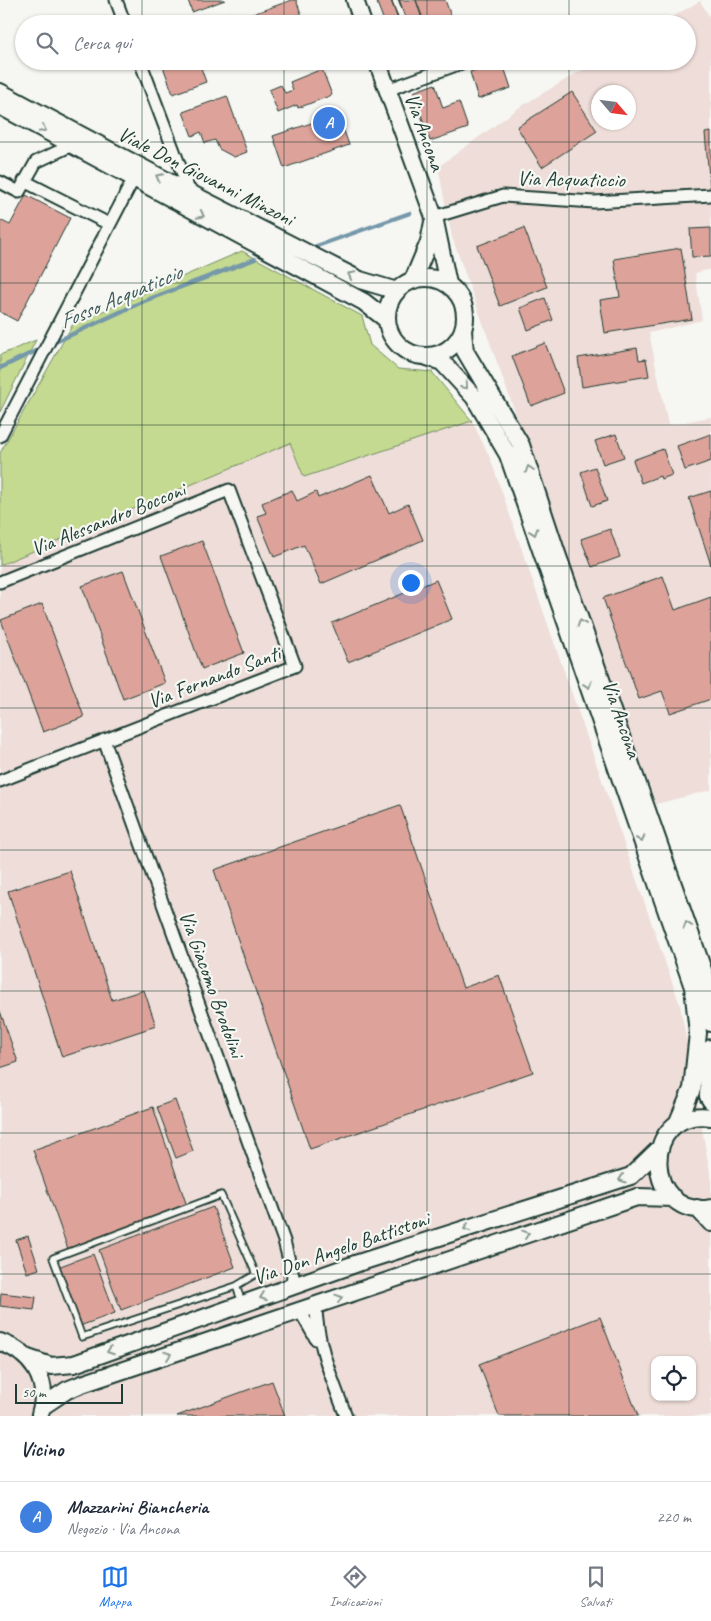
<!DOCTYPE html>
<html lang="it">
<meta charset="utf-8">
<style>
:root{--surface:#fff;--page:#f2f2f3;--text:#1f2937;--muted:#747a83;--line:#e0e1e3;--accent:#1a73e8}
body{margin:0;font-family:Caveat,sans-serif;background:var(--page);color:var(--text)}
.controls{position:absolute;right:15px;bottom:15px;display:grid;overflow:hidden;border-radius:10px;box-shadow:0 1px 4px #0004}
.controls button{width:45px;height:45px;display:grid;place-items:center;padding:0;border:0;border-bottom:1px solid var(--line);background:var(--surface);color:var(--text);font:25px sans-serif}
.compass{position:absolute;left:591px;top:85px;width:45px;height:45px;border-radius:50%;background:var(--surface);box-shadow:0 1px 4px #0004;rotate:118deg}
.scale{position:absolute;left:15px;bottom:12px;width:108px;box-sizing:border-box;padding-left:5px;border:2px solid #1f3d34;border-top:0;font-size:14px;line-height:18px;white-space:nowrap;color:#1f3d34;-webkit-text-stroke:4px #f6f6f2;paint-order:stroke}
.you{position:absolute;left:410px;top:582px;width:18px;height:18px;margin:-12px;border:4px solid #fff;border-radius:50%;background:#1a73e8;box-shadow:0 0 0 8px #1a73e833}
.badge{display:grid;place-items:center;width:32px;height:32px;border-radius:50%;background:var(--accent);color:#fff;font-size:16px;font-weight:700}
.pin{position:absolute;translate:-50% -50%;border:2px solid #fff;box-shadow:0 1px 5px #0006}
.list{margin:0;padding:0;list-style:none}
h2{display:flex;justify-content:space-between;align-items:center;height:65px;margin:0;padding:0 20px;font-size:21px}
h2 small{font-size:16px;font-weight:400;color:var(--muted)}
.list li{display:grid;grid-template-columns:32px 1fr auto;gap:15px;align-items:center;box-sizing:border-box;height:70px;padding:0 20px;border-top:1px solid var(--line)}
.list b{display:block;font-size:19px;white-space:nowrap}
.list p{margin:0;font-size:16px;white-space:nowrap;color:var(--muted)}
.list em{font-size:16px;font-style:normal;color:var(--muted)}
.icon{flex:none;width:28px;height:28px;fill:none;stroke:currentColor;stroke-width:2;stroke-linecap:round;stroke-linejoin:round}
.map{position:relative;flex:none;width:711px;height:1416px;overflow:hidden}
.search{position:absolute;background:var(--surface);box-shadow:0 1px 4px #0004;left:15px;right:15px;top:15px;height:55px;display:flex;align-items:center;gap:12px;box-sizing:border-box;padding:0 18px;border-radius:28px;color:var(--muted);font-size:19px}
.sheet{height:135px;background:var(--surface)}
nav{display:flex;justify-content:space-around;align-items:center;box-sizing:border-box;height:70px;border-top:1px solid var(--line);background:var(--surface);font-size:14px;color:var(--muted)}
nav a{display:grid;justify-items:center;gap:2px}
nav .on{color:var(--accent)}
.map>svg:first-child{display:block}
</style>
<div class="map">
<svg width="711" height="1416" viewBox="0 0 711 1416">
<rect width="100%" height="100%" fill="#f6f6f2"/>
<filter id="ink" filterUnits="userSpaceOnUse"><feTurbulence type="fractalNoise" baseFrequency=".02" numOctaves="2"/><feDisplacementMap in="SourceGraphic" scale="10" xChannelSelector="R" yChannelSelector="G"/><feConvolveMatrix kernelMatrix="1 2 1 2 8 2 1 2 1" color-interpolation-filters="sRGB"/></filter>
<g filter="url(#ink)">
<path fill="#eeddd8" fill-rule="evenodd" d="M700,1L711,19V269L695,273L702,320L649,333L668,425L711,417V790L656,804L452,237L438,167L520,107L597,61H687V24H660ZM598,92H628V122H598Z
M472,421L490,458L680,1005L711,1179V1416H0V565L290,442L304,477ZM655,1360H692V1397H655Z"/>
<path fill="#c4da90" stroke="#728c62" d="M242,251L362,316L370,345L398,369L432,372L472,421L304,477L290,443L0,565V453L73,324Z
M36,340L0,412V355Z"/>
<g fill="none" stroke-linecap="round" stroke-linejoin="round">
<path stroke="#7598aa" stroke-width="4.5" d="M311,248L410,213
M51,344L144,301L255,259
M0,368L42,348"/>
</g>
<path fill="#dda39a" stroke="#1f3d34" d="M188,0H225L192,12Z
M292,0H296L305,24H209L208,21L230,13L233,21Z
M376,0H416L422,19L408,24H385Z
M416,0H445L451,16L425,24Z
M161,61H212L200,65L206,82L173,94Z
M502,61L511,88L478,99L470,72Z
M322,69L332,95L298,108L297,105L278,113L269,90L281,85L285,93L293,90L290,82Z
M435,84L443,108L459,102L468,128L430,141L413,92Z
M572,92L597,131L542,167L517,127Z
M227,96L247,152L234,157L219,149L215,140L205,143L201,132L192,136L183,112Z
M338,114L349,145L284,168L273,136Z
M711,132V187H710L705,133Z
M26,195L70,218L17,321L0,312V220L10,225Z
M524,228L547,287L500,306L477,246Z
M711,228V256L692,257L690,229Z
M681,248L692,319L605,333L600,300L620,297L614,259Z
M545,298L553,320L528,330L520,308Z
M545,343L564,393L531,406L512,356Z
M637,348L639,360L646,359L649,376L582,387L578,358Z
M616,434L624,457L603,464L595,441Z
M711,434V461L685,470L677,446Z
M663,449L672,475L661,479L660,476L641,483L633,460Z
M595,467L607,501L592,506L581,472Z
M372,475L389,513L408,504L423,540L321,584L304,545L274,557L257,516L266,513L262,503L292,490L297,501L316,492L318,498Z
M711,491V565L689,498Z
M610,529L620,557L592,567L581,539Z
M202,541L244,653L202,669L161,556Z
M123,571L165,683L123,699L82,586Z
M663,576L675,610L711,597V699L670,713L662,691L639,699L603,598Z
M436,580L452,619L348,662L332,623Z
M42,604L84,717L43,732L1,620Z
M400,805L463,988L499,975L533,1072L310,1149L214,870Z
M70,871L112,1000L144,990L156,1026L62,1057L8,891Z
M0,1011L18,1062L0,1068Z
M175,1100L193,1151L176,1158L157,1107Z
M153,1107L187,1206L68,1249L33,1150Z
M213,1207L235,1267L121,1310L99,1250Z
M28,1236L39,1269L27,1273L16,1240Z
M93,1254L115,1313L77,1327L55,1268Z
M1,1293L36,1297L34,1310L0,1306Z
M600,1317L638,1416H499L479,1364Z
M272,1381L285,1416H177L212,1403Z"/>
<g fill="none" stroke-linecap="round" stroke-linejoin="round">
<g stroke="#1f3d34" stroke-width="9">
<path id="lane" d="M395,0L404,24
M236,1286L82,1337L53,1258L221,1195L256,1274L236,1286L242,1302"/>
</g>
<g stroke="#1f3d34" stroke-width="15">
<path id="street" d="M116,0L125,24
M140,61L190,193
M387,90L467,61
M24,181L109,224
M0,182L19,192L36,162L72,145
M434,217L503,196L594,202L711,195
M0,436L134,178
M0,582L229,490L295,666L0,781
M104,740L284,1241L293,1276L291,1287
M316,1305C316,1343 333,1381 346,1416
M300,1311L316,1339"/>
</g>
<g stroke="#1f3d34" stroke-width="20">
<path id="secondary" d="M355,0L363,24
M377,61L434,217L448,284
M0,92L190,193L360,280L397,291
M0,106L364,302L387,320
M387 317a39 39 0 1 1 78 0a39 39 0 1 1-78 0Z
M413,280L429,242L433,222
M463,331L465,351L521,445L556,551L709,987L711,1023
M427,357L442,362L474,397L508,455L693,987L698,1033L692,1089L677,1124
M711,1048L708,1096L711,1101
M711,1117C638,1107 644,1221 711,1208
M697,1208L711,1223
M0,1342C31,1353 51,1380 40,1414
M28,1358L51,1366L74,1364L358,1263L631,1176L659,1149
M43,1406L67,1390L82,1384L637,1197L674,1198"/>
</g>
<use href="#lane" stroke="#f6f6f2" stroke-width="5.5"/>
<use href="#street" stroke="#f6f6f2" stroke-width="11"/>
<use href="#secondary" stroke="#f6f6f2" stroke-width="16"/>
</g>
<defs><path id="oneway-chevron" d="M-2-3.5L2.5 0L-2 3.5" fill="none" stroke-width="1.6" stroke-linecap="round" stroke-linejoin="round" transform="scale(1.25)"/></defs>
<g stroke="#8a9a93">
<use href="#oneway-chevron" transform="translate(43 129) rotate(28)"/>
<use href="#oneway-chevron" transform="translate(159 177) rotate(-152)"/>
<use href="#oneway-chevron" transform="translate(201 215) rotate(28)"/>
<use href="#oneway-chevron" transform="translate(351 275) rotate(-152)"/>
<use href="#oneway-chevron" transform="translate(465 386) rotate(49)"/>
<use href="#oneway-chevron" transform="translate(529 469) rotate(-108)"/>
<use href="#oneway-chevron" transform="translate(534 532) rotate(71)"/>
<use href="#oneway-chevron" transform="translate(581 623) rotate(-109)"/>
<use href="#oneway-chevron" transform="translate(588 685) rotate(71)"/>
<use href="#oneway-chevron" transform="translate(641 839) rotate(71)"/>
<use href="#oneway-chevron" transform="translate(687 925) rotate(-109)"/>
<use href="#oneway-chevron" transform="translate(622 1179) rotate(162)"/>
<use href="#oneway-chevron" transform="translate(467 1228) rotate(162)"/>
<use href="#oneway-chevron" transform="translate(526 1234) rotate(-19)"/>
<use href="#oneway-chevron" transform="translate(263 1297) rotate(160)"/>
<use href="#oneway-chevron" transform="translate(339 1298) rotate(-19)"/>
<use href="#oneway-chevron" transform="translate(110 1351) rotate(160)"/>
<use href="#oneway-chevron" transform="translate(168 1355) rotate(-19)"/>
</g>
</g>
<path fill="none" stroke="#1f3d34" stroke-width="1" stroke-opacity="0.55" d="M142,0V24M284,0V24M427,0V24M569,0V24M142,61V1416M284,61V1416M427,61V1416M569,61V1416M0,142H711M0,283H711M0,425H711M0,566H711M0,708H711M0,850H711M0,991H711M0,1133H711M0,1274H711"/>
<g text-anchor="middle" stroke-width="4.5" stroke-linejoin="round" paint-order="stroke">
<g font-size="21" fill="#1f3d34" stroke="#f6f6f2">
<text transform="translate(425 132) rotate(70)" y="7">Via Ancona</text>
<text transform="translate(206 176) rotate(27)" y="7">Viale Don Giovanni Minzoni</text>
<text transform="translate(571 179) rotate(1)" y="7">Via Acquaticcio</text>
<text transform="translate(108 519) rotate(-22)" y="7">Via Alessandro Bocconi</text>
<text transform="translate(214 677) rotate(-21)" y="7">Via Fernando Santi</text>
<text transform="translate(622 719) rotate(71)" y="7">Via Ancona</text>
<text transform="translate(212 984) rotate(70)" y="7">Via Giacomo Brodolini</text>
<text transform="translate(341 1248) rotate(-19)" y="7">Via Don Angelo Battistoni</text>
</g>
<g font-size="22" font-style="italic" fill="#3c5b5b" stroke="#f6f6f2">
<text transform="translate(120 296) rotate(-23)" y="8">Fosso Acquaticcio</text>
</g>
</g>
</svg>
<div class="controls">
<button><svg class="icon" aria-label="locate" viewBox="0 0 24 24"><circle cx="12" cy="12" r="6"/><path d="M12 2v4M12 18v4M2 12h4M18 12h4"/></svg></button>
</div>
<svg class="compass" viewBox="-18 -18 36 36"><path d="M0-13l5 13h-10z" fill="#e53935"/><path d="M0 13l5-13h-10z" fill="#747a83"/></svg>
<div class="scale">50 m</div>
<div class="you"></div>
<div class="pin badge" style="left:329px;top:123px;background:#3f7fe0">A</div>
<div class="search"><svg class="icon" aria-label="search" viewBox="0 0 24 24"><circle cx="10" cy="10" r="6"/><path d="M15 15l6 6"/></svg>Cerca qui</div>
</div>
<section class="sheet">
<h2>Vicino<small></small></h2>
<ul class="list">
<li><span class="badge" style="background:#3f7fe0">A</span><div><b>Mazzarini Biancheria</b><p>Negozio · Via Ancona</p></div><em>220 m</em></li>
</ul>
</section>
<nav>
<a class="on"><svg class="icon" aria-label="map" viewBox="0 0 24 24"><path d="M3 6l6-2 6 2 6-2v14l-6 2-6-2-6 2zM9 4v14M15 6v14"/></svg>Mappa</a>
<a><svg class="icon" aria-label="directions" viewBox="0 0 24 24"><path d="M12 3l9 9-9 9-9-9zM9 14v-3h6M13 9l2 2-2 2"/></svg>Indicazioni</a>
<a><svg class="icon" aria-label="saved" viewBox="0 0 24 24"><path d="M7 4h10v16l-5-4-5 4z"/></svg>Salvati</a>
</nav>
